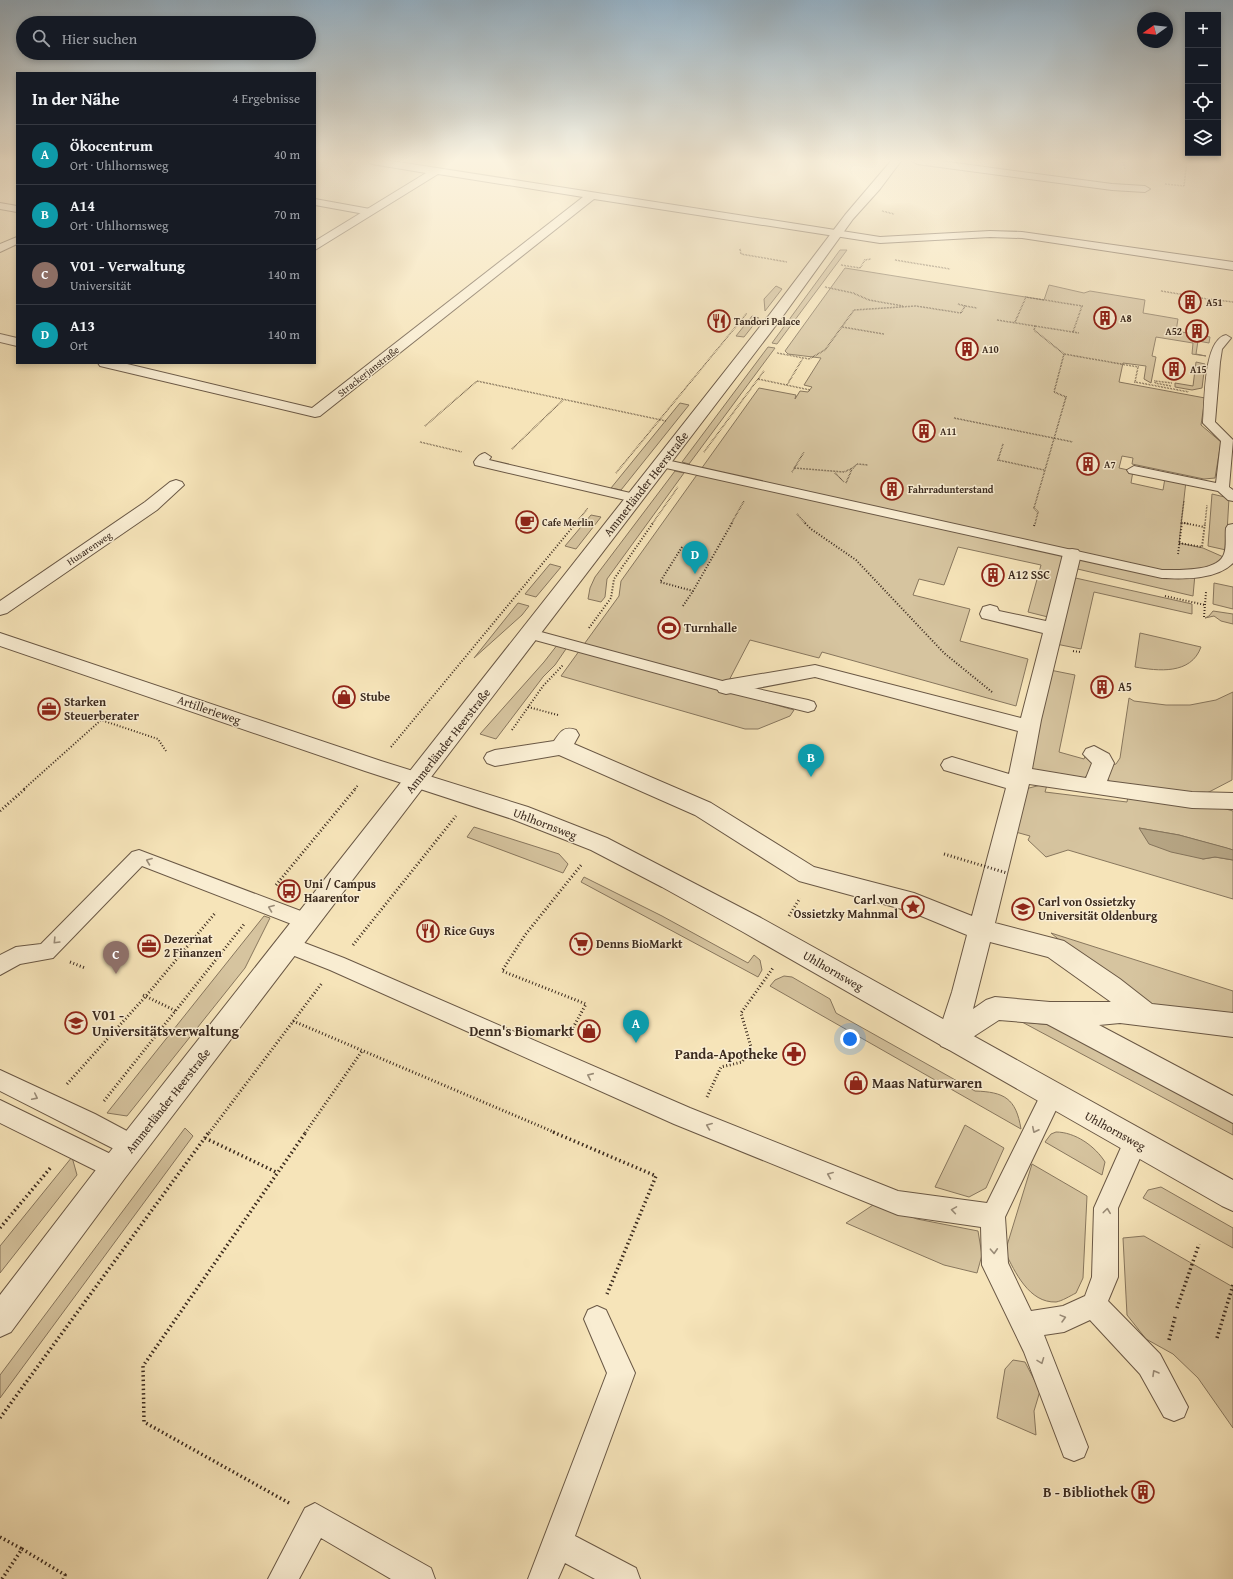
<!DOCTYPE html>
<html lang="de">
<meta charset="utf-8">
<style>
:root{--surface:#171b24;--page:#20242c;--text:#f1f3f6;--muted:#9ea1a6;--line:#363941;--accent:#0f766e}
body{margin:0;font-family:"Gentium Book Plus",serif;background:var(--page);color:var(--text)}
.controls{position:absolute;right:12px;top:12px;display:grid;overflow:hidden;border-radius:0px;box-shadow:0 2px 6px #0003}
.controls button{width:36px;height:36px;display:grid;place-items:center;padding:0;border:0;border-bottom:1px solid var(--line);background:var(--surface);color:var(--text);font:20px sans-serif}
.compass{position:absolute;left:1137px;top:12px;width:36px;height:36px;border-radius:50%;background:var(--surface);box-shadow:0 2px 6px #0003;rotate:255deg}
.you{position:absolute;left:850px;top:1039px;width:14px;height:14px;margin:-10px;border:3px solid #fff;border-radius:50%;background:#1a73e8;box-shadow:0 0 0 6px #1a73e833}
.badge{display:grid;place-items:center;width:26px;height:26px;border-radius:50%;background:var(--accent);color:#fff;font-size:13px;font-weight:700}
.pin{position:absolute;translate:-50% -33px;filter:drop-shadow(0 1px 2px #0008)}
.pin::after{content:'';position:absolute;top:21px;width:14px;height:12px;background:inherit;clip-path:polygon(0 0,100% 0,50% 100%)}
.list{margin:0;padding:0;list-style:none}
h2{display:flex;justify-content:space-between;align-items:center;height:52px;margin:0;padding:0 16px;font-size:17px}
h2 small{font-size:13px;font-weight:400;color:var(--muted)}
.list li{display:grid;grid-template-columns:26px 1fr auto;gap:12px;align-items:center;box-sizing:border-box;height:60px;padding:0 16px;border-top:1px solid var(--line)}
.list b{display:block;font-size:15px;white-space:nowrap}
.list p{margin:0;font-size:13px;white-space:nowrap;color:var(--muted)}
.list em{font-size:13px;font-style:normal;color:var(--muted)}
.icon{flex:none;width:22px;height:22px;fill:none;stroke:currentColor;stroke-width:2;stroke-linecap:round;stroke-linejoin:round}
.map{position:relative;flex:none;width:1233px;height:1579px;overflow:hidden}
.search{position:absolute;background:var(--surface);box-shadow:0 2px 6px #0003;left:16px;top:16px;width:300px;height:44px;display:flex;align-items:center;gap:10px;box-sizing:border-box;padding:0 14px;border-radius:22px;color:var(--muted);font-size:15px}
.panel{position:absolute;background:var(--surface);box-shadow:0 2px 6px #0003;left:16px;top:72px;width:300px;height:292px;border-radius:0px}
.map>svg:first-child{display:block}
</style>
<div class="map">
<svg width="1233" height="1579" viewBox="0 0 1233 1579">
<rect width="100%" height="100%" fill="#f6e4b9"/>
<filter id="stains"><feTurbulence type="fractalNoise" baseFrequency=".005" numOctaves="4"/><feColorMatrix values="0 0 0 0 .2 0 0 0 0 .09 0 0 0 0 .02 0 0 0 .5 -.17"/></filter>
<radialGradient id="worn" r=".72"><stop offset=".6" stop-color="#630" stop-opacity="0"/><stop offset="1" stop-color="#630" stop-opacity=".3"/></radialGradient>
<path fill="#d6c49f" stroke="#88775e" d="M840,250H847L777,344L772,343Z
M845,268L1044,300L1049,285L1084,293L1090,291L1145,300L1143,313L1178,319L1176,331L1210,337L1209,343L1198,341L1196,354L1206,356L1192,354L1193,343L1156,337L1152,356L1156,357L1151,383L1144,379L1146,366L1123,363L1119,382L1205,398L1201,425L1221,442L1215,478L1204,479L1132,464L1133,458L1122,456L1119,468L1133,471L1131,483L1163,490L1165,478L1186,481L1179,543L1203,548L1228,559L1195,574L1193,596L1069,567L1056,619L1028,612L1041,565L958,547L944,585L919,579L913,595L970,609L960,641L1028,659L1016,706L822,652L819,658L750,640L724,690L794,710L790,716L758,729H745L561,676L619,596L621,581L759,388L796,395L795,399L800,391L808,392L812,387L804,385L821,358L788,354L785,351Z
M776,286L782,289L765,311L764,299Z
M752,316L759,318L744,337L736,336Z
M768,347L775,348L689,464L682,462Z
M1196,362L1205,364L1202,388L1192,390L1175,387V383L1193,386Z
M680,403L689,405L621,490L611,488Z
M675,471L684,473L607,579L605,597L601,602L588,599L590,588L595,577Z
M1212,494L1229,498L1226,550L1208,546Z
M591,515L601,517L576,549L565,546Z
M550,564L561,567L536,597L525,594Z
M1071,577L1192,604V614L1094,592L1081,649L1056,644Z
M1214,583L1233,587V609L1213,604Z
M518,603L529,606L522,615L474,658Z
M1213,611L1233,614V624L1221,621L1214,616L1205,618L1209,616Z
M1140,633L1201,647C1191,675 1158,671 1135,667Z
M558,644L568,646L555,665L543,677L496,739L480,734L544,662Z
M1050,670L1075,675L1059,752L1084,759L1086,754L1094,756L1093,770L1083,779L1031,769Z
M1233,692L1232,780L1209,792L1199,795L1110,782L1107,778L1109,766L1116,764L1120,758L1129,698L1134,701L1166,705H1190L1216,700Z
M1041,785H1047L1045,792L1127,802L1128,796L1219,807L1233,811V850L1179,835L1139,828L1203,859L1215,857L1233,860V899L1068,850L1046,857L1028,840L1030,836L1012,831L1021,790Z
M474,827L559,854L568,864L563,873L467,837Z
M584,877L662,916L748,963L754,955L760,960L762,970L758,977L581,882Z
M264,916L270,918L245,968L127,1116L107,1113Z
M1051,933L1233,991V1021L1138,1006Z
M784,976L792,977L830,999L836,1013L975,1091C1004,1092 1016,1098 1021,1129L770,986L775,980Z
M1022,1022L1062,1026L1233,1117V1135Z
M965,1125L1004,1148L986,1188L969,1197L935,1187Z
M185,1128L193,1136L0,1398V1375Z
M1056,1132C1075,1132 1095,1146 1105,1162L1102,1175L1045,1142L1051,1134Z
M72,1157L77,1175L0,1273V1246Z
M1032,1164L1087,1196L1083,1278L1076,1293C1070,1296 1062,1301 1056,1302C1029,1303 1015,1272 1005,1252Z
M1161,1187L1233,1228V1248L1143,1198L1148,1190Z
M876,1203L917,1219L978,1231L982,1255L977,1273L944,1265L846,1223Z
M1144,1236L1233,1287V1428L1198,1378L1173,1354L1146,1339L1127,1315L1123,1238Z
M1013,1360L1025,1362L1040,1391L1034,1411L1036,1435L997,1418L1005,1369Z"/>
<path fill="#b6a584" stroke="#85745b" d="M1139,828L1179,835L1227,848L1233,850V860L1215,857L1203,859L1171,852L1149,844Z"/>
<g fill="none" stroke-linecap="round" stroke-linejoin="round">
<g stroke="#6a5845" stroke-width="2">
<path id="service" d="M315,199L370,209L375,212L370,215L315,205Z
M0,203L17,206V212L0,209Z
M1226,335L1231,338L1222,349L1220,362L1215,422L1233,440L1229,487L1233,490V501L1228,500L1218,491L1129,473L1127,470L1134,466L1216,483L1221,441L1203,423C1205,403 1203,340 1226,335Z
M485,453L491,457L489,460L639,495L641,498L639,501L634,502L475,465L474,462C477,457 480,454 485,453Z
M662,459L1162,570C1178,570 1218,572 1224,554C1227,546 1225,536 1226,528L1228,525L1233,524V563C1216,580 1184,579 1162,578L657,466L656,463L657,460Z
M530,629L726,682L808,700L814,702L816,706L814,710L808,712L726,692L524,637L522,634L524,631Z
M139,850L314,916L317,922L314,928L307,930L142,866L53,958L20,964L0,975V955L16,947L41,944L132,852Z
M289,937L344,958L690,1108L898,1191L987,1203L1044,1088L1052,1084L1060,1088L1063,1095L1005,1217L1008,1263L1031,1311L1063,1306L1085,1296L1092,1277L1094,1208L1127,1134L1135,1131L1143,1134L1147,1142L1118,1208V1277L1108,1301L1160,1354L1188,1407L1184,1417L1174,1421L1164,1417L1140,1374L1090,1320L1064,1332L1044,1335L1088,1447L1084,1457L1074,1461L1064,1457L1024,1352L982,1265L981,1227L898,1215L674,1124L330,970L282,951L279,945L282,939Z
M0,1070L95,1114L140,1138L144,1146L140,1154L132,1157L124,1154L0,1091Z
M0,1100L123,1160L127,1168L123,1176L115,1180L107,1176L0,1123Z
M597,1306L606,1310L635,1373L575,1536L636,1568L640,1579H595L565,1563L558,1579H528L607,1373L584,1319L588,1310Z
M315,1503L431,1568L435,1579H391L321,1538L299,1579H268L305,1508Z"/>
</g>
<g stroke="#6a5845" stroke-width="2">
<path id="pedestrian" d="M1072,549L1078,550L1081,554L1041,720L1032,769L1086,778L1092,763L1083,754L1086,749L1094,746L1109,754L1114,763L1107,781L1192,792L1233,793V809L1192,808L1029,784L995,923L1064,941L1120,979L1152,1004L1233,1013V1037L1120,1023L1099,1025L1233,1096V1123L1047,1024L999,1020L959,1046L950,1050L941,1046L937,1038L952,992L967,935L909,911L799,881L695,815L559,755L495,766L487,763L484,758L487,753L495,750L554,741C561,731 564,726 576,730L579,735L574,744L711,803L814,867L914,893L972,916L1006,788L944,770L941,765L944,760L952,757L1009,774L1018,731L815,677L726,694L719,692L716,687L719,682L726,680L815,665L1021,718L1043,633L982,618L980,614L983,607L990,605L997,607L999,611L1046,621L1063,554L1066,550ZM990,942L1048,957L1111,1002H1050L995,997L986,1000L973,1009Z"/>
</g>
<g stroke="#6a5845" stroke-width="2">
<path id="minor" d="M367,161H392L880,237L990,231L1022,232L1233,262V270L1022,238L990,237L880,243L594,199L320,416L315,417L100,366L98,363H123L312,408L583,197L438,174L315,250V241L426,173L372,164Z
M912,161H940L1112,184L1145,186L1150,189L1145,192L1112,190L917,164Z
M17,237V244L0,252V244Z
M0,334L17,338V346L0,342Z
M176,480L182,482L184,485L157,510L7,613L0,615V601L145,502L170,482Z
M0,633L381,761L528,807L607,838L761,918L1233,1180V1211L1222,1206L743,932L662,887L591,850L512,819L365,771L0,646Z"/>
</g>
<g stroke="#6a5845" stroke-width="2">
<path id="tertiary" d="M891,161H901L880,189L853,219L780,320L125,1178L11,1332L0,1337V1295L105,1158L770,314L845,215Z"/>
</g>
<path stroke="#3b2a1e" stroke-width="1.5" stroke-dasharray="0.5 1" stroke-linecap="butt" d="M1123,161L1125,169
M1165,184L1184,186L1187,161
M882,211L894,214
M740,249L741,254L787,262
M895,260L950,269
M841,265L860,268L865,260L871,259
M825,287L853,293L869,300L903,306
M1161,291L1192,296
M1192,297L1233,302
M958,304L965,306
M997,320L1035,326L1034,330L1064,354L1138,367L1135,382L1189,392
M1015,322L1026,297L1082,306L1073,332
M1035,326L1079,333
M842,327L884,334
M777,353L809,359L825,350L854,310L916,306L961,313L965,306L977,308
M758,379L810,390
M787,385L803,358
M1171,386L1155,383V381L1172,383
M954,418L1073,442
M425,426L477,381L666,421
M420,442L462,452
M1003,444L998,460L1044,470
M512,449L563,400
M704,452L764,371
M794,468L844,472L853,468L857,464L868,465
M792,472L804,452
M616,473L747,313
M835,473L844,482
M846,483L852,469
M797,514L806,524
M1181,522L1189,524
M575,524L588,508
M652,524L678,487
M731,524L744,501
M1035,524L1038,512L1034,508L1066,397L1054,392L1064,354
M1181,524L1184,501
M1205,524L1207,505"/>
<path stroke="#3b2a1e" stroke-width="2" stroke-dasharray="1 2" stroke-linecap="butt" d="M805,523L811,529L856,560L944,653L992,692
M1184,523L1204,527
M1034,526L1035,523
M1179,543L1202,547L1205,523
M682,547L660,582L693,591L732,523
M1178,554L1182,523
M1165,596L1205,605
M683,606L693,591
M1204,617L1206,592
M589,628L611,598L614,579L653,523
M1073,651L1080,652
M528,707L558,715
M512,730L543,686L563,665
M391,747L576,523
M24,789L101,720L158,739L166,751
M355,789L358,785"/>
<path stroke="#3b2a1e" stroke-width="3" stroke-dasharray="1 2.5" stroke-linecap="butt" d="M0,811L26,788
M276,885L356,788
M789,916L800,898
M353,945L456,816
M70,962L85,968
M143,995L176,1011
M293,1021L556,1133
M568,1037L586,1004L502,971L525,935L582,864
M67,1084L146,996L216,912
M707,1097L721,1067L742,1062L751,1047L741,1013L773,968
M104,1101L245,923
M209,1133L322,983
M305,1133L362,1051"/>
<path stroke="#3b2a1e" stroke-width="3.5" stroke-dasharray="1.5 3" stroke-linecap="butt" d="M553,1132L656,1176L607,1294
M205,1138L278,1173
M0,1228L52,1166
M1177,1308L1199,1244
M1217,1338L1233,1285
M1169,1340L1175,1317
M0,1418L209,1132
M289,1503L144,1422L143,1366L306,1132
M0,1537L22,1549
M2,1579L22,1549L65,1575L63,1579"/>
<use href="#service" fill="#f9edd2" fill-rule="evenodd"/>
<use href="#pedestrian" fill="#f9edd2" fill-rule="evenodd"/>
<use href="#minor" fill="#f9edd2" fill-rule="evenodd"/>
<use href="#tertiary" fill="#f9edd2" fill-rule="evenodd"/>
<path stroke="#3b2a1e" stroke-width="3" stroke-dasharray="1 2.5" stroke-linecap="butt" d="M944,854L1007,873"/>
</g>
<defs><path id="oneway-chevron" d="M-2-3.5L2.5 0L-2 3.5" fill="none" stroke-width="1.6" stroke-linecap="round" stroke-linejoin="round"/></defs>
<g stroke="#9a8c78">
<use href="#oneway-chevron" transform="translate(149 861) rotate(-159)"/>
<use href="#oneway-chevron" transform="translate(271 908) rotate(-159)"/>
<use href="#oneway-chevron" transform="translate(56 941) rotate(134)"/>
<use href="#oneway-chevron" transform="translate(590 1076) rotate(-156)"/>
<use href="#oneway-chevron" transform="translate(35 1097) rotate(26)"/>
<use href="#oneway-chevron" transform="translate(709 1126) rotate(-158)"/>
<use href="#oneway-chevron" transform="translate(1035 1130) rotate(116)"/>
<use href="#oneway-chevron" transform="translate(830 1175) rotate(-158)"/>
<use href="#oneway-chevron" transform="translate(954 1210) rotate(-171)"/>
<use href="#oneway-chevron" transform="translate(1107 1211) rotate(-83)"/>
<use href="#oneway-chevron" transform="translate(994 1251) rotate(87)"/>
<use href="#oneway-chevron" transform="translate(1063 1318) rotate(-15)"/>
<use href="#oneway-chevron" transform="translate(1041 1361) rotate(69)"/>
<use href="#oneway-chevron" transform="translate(1155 1373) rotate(-120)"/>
</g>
<linearGradient id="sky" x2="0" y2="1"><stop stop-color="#94aec0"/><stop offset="0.42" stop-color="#fbf3e0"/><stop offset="1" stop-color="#fbf3e0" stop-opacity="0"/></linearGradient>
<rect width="1233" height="382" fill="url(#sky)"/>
<defs>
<g id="building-ring" transform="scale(1.15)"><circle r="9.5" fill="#f9edd2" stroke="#8f2418" stroke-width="1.5"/><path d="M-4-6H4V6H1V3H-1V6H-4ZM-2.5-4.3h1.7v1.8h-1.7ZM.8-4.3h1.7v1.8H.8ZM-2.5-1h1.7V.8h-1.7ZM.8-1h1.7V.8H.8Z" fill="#8f2418"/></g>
<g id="restaurant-ring" transform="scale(1.15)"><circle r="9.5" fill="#f9edd2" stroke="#8f2418" stroke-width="1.5"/><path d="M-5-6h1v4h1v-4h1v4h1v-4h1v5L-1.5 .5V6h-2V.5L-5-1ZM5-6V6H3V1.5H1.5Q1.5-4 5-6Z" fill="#8f2418"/></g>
<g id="cafe-ring" transform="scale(1.15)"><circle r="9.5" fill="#f9edd2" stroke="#8f2418" stroke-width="1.5"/><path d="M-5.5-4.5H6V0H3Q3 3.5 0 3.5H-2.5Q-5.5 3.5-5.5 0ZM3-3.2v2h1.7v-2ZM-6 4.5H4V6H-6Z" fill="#8f2418"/></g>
<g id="stadium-ring" transform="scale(1.15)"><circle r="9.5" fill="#f9edd2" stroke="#8f2418" stroke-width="1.5"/><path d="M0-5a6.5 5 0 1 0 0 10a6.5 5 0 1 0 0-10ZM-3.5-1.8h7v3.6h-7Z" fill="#8f2418"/></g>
<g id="shop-ring" transform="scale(1.15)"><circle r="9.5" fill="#f9edd2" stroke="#8f2418" stroke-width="1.5"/><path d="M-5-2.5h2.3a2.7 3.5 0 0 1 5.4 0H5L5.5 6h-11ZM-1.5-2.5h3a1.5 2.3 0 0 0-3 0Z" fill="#8f2418"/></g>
<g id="office-ring" transform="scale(1.15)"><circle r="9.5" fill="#f9edd2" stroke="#8f2418" stroke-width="1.5"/><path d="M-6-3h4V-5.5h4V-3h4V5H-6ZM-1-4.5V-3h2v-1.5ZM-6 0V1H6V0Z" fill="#8f2418"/></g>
<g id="bus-ring" transform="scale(1.15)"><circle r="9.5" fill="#f9edd2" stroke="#8f2418" stroke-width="1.5"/><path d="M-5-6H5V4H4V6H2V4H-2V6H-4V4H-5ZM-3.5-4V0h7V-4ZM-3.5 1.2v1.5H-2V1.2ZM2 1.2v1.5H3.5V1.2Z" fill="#8f2418"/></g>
<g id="sight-ring" transform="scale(1.15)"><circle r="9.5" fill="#f9edd2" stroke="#8f2418" stroke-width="1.5"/><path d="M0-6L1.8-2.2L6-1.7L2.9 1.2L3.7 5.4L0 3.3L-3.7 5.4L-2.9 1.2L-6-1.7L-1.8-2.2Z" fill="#8f2418"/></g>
<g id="university-ring" transform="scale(1.15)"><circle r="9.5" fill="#f9edd2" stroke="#8f2418" stroke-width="1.5"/><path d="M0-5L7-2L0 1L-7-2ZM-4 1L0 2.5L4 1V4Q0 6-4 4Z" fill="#8f2418"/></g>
<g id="supermarket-ring" transform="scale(1.15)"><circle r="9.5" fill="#f9edd2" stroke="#8f2418" stroke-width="1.5"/><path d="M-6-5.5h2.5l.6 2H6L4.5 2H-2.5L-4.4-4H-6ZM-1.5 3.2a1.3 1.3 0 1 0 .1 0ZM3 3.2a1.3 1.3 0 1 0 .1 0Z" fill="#8f2418"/></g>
<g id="pharmacy-ring" transform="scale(1.15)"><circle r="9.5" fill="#f9edd2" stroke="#8f2418" stroke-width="1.5"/><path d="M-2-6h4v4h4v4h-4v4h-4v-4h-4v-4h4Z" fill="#8f2418"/></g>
</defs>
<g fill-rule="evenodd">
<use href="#building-ring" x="1190" y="302"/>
<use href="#building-ring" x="1105" y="318"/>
<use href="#restaurant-ring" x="719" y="321"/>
<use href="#building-ring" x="1197" y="331"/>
<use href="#building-ring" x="967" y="349"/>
<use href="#building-ring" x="1174" y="369"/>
<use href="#building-ring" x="924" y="431"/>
<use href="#building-ring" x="1088" y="464"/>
<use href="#building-ring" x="892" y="489"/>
<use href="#cafe-ring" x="527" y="522"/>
<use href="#building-ring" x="993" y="575"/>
<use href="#stadium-ring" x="669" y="628"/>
<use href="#building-ring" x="1102" y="687"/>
<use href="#shop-ring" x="344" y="697"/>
<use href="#office-ring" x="49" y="709"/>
<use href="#bus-ring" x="289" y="891"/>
<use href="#sight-ring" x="913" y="907"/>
<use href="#university-ring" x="1023" y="909"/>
<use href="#restaurant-ring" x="428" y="931"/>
<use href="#supermarket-ring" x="581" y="944"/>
<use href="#office-ring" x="149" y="946"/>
<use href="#university-ring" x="76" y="1023"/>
<use href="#shop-ring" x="589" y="1031"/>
<use href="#pharmacy-ring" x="794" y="1054"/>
<use href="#shop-ring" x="856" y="1083"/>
<use href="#building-ring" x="1143" y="1492"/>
</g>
<g text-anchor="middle" stroke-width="3" stroke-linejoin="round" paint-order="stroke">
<g font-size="10" font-weight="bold" fill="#3b2a1e" stroke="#f9edd2" text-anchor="start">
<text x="1206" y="306">A51</text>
<text x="1120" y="322">A8</text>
<text x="734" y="325">Tandori Palace</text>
<text x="1182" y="335" text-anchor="end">A52</text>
<text x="982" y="353">A10</text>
<text x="1190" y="373">A15</text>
<text x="940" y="435">A11</text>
<text x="1104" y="468">A7</text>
<text x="908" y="493">Fahrradunterstand</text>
<text x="542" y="526">Cafe Merlin</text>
</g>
<g font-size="10" fill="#3b2a1e" stroke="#f9edd2">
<text transform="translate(368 371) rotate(-38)" y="4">Strackerjanstraße</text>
<text transform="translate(89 548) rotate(-34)" y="4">Husarenweg</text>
</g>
<g font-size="12" fill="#3b2a1e" stroke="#f9edd2">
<text transform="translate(646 484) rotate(-52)" y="4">Ammerländer Heerstraße</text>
<text transform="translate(209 710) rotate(19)" y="4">Artillerieweg</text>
<text transform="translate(448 741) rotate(-52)" y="4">Ammerländer Heerstraße</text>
<text transform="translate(545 824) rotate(21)" y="4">Uhlhornsweg</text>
<text transform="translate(833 971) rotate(30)" y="4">Uhlhornsweg</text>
<text transform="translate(168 1101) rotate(-52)" y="4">Ammerländer Heerstraße</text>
<text transform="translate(1115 1131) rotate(29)" y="4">Uhlhornsweg</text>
</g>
<g font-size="12" font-weight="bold" fill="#3b2a1e" stroke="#f9edd2" text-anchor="start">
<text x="1008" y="579">A12 SSC</text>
<text x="684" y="632">Turnhalle</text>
<text x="1118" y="691">A5</text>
<text x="360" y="701">Stube</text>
<text x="64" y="706">Starken<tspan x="64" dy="14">Steuerberater</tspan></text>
<text x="304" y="888">Uni / Campus<tspan x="304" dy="14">Haarentor</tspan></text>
<text x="898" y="904" text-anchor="end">Carl von<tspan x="898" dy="14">Ossietzky Mahnmal</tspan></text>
<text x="1038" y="906">Carl von Ossietzky<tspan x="1038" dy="14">Universität Oldenburg</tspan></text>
<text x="444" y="935">Rice Guys</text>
<text x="164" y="943">Dezernat<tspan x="164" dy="14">2 Finanzen</tspan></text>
<text x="596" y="948">Denns BioMarkt</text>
</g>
<g font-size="14" font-weight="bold" fill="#3b2a1e" stroke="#f9edd2" text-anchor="end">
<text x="92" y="1020" text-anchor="start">V01 -<tspan x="92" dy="16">Universitätsverwaltung</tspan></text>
<text x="574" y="1036">Denn's Biomarkt</text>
<text x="778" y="1059">Panda-Apotheke</text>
<text x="872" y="1088" text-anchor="start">Maas Naturwaren</text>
<text x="1128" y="1497">B - Bibliothek</text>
</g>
</g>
<rect width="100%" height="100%" filter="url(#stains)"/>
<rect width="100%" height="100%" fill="url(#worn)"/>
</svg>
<div class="controls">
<button>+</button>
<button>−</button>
<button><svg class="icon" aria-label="locate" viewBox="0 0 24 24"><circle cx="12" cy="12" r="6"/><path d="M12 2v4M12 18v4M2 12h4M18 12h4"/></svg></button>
<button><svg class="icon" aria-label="layers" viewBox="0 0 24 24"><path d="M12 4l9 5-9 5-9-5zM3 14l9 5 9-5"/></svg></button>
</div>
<svg class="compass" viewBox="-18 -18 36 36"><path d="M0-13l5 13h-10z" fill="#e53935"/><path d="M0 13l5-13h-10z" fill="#9ea1a6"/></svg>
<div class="you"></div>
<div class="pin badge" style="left:636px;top:1043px;background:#0f9aa8">A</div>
<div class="pin badge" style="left:811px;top:777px;background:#0f9aa8">B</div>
<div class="pin badge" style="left:116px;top:974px;background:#8d6e63">C</div>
<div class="pin badge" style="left:695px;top:574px;background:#0f9aa8">D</div>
<div class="search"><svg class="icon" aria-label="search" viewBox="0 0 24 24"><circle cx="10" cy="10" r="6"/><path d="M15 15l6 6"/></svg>Hier suchen</div>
<section class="panel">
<h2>In der Nähe<small>4 Ergebnisse</small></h2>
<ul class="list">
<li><span class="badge" style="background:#0f9aa8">A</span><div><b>Ökocentrum</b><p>Ort · Uhlhornsweg</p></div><em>40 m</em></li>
<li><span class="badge" style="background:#0f9aa8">B</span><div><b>A14</b><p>Ort · Uhlhornsweg</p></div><em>70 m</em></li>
<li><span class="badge" style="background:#8d6e63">C</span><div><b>V01 - Verwaltung</b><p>Universität</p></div><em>140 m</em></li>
<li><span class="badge" style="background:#0f9aa8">D</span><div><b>A13</b><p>Ort</p></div><em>140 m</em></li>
</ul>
</section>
</div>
